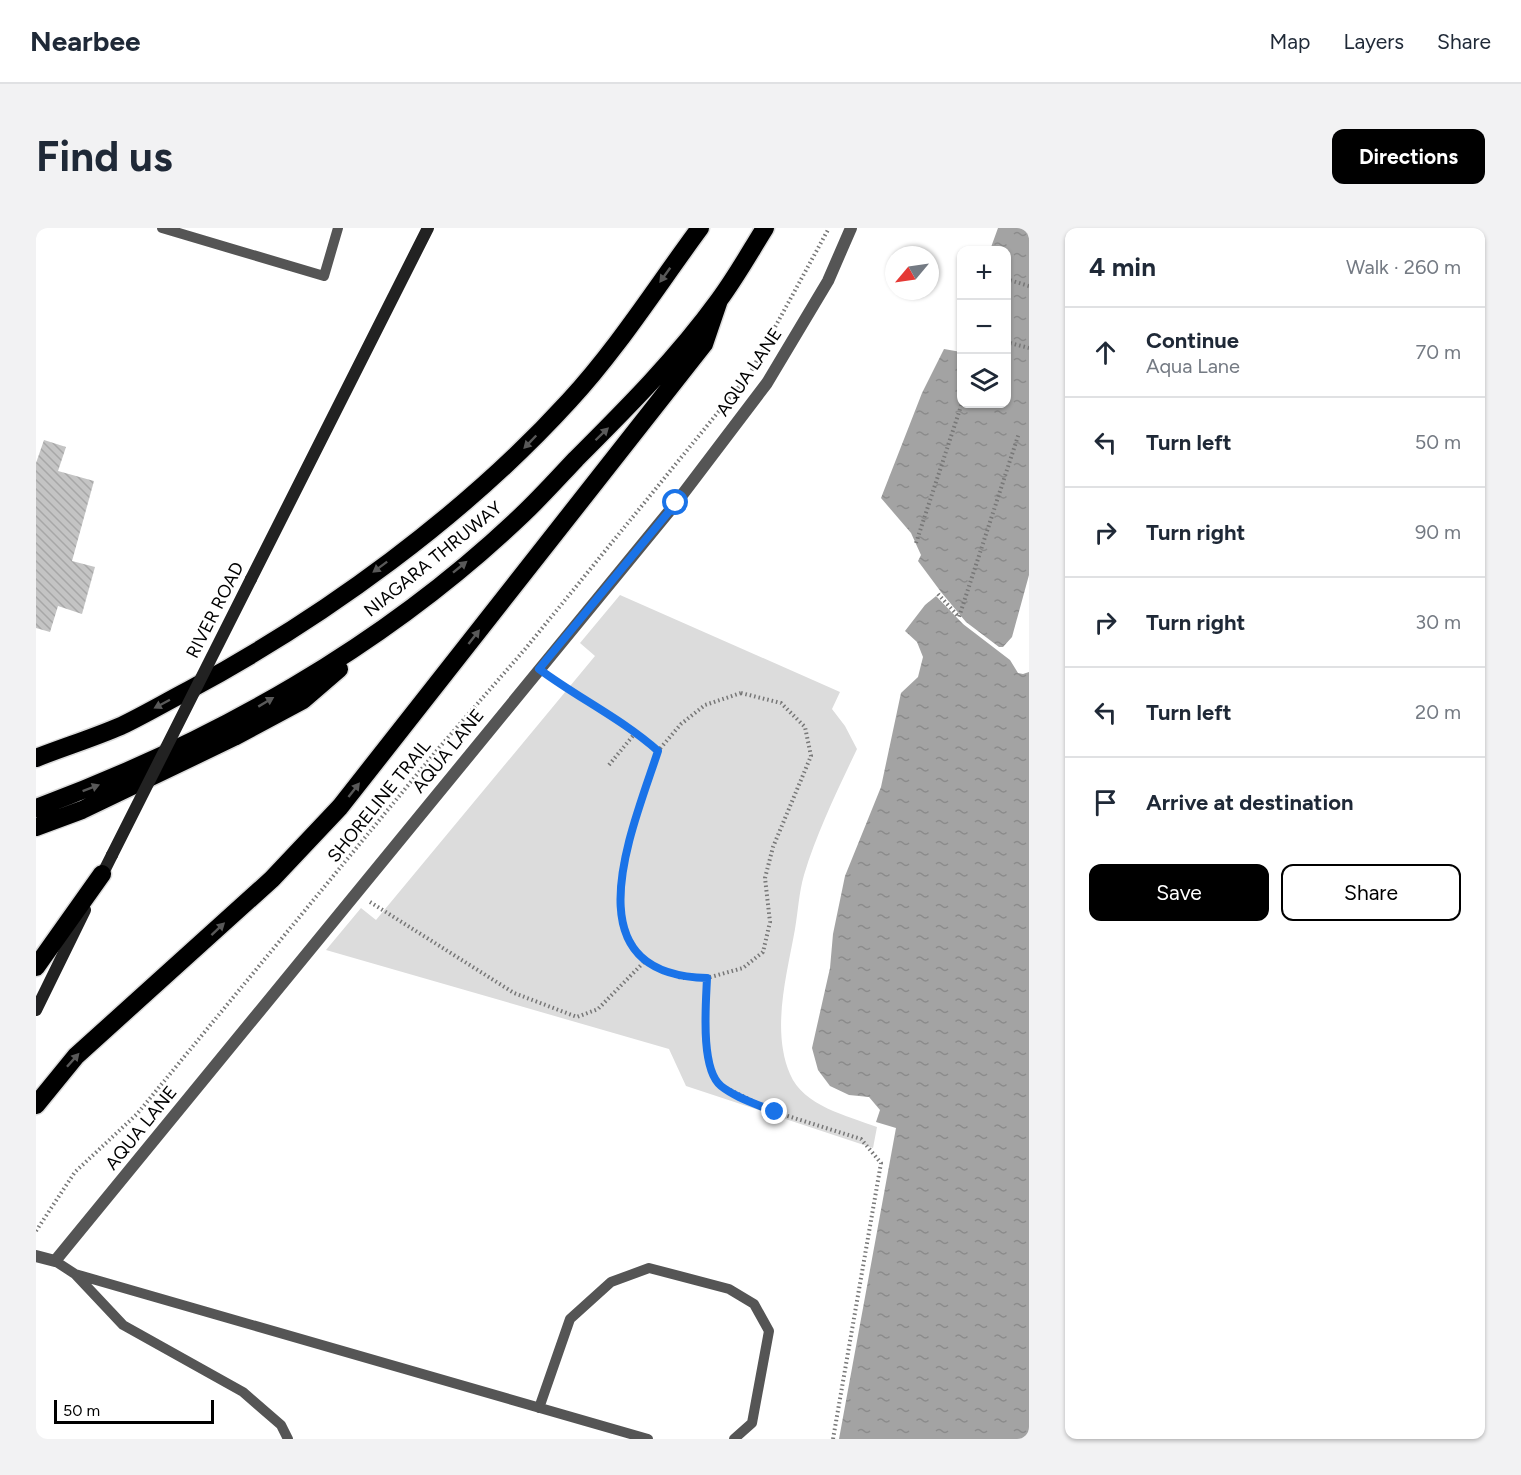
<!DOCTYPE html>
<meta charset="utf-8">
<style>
:root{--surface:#fff;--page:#f2f2f3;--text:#1f2937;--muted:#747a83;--line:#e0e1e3;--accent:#000}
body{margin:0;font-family:Figtree,sans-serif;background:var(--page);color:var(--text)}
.controls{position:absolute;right:18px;top:18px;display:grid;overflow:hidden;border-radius:12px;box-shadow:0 2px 4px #0004}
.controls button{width:54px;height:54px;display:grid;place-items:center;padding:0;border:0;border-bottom:2px solid var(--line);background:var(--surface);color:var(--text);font:30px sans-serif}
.compass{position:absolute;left:849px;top:18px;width:54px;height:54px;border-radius:50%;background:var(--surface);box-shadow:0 2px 4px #0004;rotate:241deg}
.scale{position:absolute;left:18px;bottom:15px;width:160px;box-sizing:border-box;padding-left:6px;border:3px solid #000;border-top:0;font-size:16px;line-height:21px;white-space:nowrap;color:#000;-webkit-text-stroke:4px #fff;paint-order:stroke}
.stop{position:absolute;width:18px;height:18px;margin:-14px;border:4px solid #1a73e8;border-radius:50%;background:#fff}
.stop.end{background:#1a73e8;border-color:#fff;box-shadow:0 2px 6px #0008}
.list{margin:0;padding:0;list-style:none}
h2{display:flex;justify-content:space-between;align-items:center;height:78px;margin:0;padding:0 24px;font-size:26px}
h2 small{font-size:20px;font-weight:400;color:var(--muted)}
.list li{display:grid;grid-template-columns:39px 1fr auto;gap:18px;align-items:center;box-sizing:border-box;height:90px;padding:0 24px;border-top:2px solid var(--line)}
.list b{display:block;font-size:22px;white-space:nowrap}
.list p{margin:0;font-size:20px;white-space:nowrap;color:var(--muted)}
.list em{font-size:20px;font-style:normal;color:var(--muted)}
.actions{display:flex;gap:12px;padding:18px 24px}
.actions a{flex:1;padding:14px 0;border:2px solid var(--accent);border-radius:12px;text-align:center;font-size:21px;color:var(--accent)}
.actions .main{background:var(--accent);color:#fff}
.icon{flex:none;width:33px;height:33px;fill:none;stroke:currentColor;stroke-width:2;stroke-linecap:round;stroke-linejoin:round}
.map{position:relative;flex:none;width:993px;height:1211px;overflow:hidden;border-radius:12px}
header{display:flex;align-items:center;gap:36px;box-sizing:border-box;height:84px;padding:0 30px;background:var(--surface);border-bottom:2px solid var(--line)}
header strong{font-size:28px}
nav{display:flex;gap:33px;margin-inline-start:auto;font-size:21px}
.intro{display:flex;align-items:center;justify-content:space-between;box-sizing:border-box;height:144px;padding:0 36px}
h1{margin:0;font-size:42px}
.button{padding:15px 27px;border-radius:12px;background:var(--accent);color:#fff;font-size:21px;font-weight:700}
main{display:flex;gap:36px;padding:0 36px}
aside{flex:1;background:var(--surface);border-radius:12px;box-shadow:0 2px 4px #0004}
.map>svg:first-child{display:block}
</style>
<header>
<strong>Nearbee</strong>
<nav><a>Map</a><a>Layers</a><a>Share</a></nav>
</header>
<div class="intro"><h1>Find us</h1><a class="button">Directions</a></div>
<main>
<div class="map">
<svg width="993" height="1211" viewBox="0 0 993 1211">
<defs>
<pattern id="water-ripples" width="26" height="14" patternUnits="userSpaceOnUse" patternTransform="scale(1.5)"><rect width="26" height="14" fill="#a3a3a3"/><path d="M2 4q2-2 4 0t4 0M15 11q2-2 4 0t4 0" fill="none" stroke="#8b8b8b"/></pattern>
<pattern id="building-back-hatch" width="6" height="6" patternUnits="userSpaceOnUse" patternTransform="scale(1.5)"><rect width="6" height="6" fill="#c4c4c4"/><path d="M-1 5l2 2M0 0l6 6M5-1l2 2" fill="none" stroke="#a7a7a7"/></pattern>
</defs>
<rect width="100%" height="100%" fill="#fff"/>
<path fill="#dcdcdc" d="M584,367L804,464L796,481L809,498L821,521C802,561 781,604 768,647C763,664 762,684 759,701C751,746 735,802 754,846C767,878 812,888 841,899L837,920L650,858L633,821L290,722L325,680L340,692L559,428L544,415Z"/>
<path fill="url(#water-ripples)" d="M962,0H993V1211H803L860,900L840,894L844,882L833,869L813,867L794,858L782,842L776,820L794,740L797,706L809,648L845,559L865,465L882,449L887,429L881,414L869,403L889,377L905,364L882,333L885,327L875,305L845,270L886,165L908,121L925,124L926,176H970V22H954Z"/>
<path fill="#fff" d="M993,347V444L987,446L982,445L974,432L927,396L900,368L905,364L930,394L963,419H967L976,409Z"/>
<path fill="url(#building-back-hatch)" d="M8,212L30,219L22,243L58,253L36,333L59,339L46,386L22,378L14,404L0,400V235Z"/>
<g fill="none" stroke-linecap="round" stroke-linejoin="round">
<g stroke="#dbdbdb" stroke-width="21">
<path id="motorway" d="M0,530C28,519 57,510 85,498C108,487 130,474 153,462C289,389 429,287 533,173C582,120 621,58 664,0
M0,580C178,514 349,418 487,286C505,269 522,250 540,231C590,181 641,130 683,72C700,49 714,24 729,0
M0,599L46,582L198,509L267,472L303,441
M0,739L66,646
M0,877L40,828L236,651L304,579L668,116L683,72"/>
</g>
<path stroke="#777" stroke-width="4" stroke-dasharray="1.5 3" stroke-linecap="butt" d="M970,51L993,58
M925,100L926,101
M970,114L993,120
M880,315L926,175
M902,366L923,389L983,205
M516,451L600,504L622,523
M705,465L745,475L769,499L775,528L737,619L729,650L734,694L727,724L707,740L671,750H645L608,734L586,698L584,667L587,633L622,523L645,496L669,477Z
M573,537L600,504
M334,674L478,765L541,789L562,781L608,734
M671,750L669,796L675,844L684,857L739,884L825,911L845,935L797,1211
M0,1003L39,944L101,886L402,521L490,420L714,145L793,0"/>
<path stroke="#555" stroke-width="10" d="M126,0L288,48L302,0
M19,1033L39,1046L87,1097L207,1164L245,1197L252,1211
M39,1046L612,1211
M503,1180L534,1091L575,1054L613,1040L693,1061L718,1076L733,1103L716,1195L698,1211"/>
<path stroke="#555" stroke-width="12" d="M0,1028L19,1033L640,275L731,155L792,53L815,0"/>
<path stroke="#222" stroke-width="12" d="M215,351L392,0
M63,653L76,627
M0,782L49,682"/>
<use href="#motorway" stroke="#000" stroke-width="18"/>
<path stroke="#222" stroke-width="12" d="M76,627L215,351"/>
</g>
<defs><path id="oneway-solid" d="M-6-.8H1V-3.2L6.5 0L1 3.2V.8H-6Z" transform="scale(1.5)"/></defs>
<g fill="#595959">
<use href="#oneway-solid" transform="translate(629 47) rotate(126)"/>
<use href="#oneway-solid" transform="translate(566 206) rotate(-44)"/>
<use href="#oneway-solid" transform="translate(494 214) rotate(134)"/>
<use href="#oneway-solid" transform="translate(344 339) rotate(143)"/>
<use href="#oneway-solid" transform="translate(424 339) rotate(-39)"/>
<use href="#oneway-solid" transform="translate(438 409) rotate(-52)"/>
<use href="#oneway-solid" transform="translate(230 474) rotate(-31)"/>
<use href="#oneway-solid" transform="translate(126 476) rotate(152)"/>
<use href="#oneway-solid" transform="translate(55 560) rotate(-21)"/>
<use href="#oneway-solid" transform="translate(318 562) rotate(-52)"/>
<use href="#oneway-solid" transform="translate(182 701) rotate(-43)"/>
<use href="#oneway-solid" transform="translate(37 832) rotate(-48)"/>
</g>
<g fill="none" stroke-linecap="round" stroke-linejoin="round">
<path stroke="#1a73e8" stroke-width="8" d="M640,275L503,441C542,470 586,491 622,523C596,603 532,747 671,750C670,775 664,841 685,858C700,870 721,876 739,884"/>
</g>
<g text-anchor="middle" stroke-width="4.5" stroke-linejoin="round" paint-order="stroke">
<g font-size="18" fill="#000" stroke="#fff">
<text transform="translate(713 144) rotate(-56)" y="6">AQUA LANE</text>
<text transform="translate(397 331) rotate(-39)" y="6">NIAGARA THRUWAY</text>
<text transform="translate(179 382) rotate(-63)" y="6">RIVER ROAD</text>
<text transform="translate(412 523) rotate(-51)" y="6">AQUA LANE</text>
<text transform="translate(343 573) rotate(-51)" y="6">SHORELINE TRAIL</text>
<text transform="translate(105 900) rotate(-51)" y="6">AQUA LANE</text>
</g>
</g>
</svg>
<div class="controls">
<button>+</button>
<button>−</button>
<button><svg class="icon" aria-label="layers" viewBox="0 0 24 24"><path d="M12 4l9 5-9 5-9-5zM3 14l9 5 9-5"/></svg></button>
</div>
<svg class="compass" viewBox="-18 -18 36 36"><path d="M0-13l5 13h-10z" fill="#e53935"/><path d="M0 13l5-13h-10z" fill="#747a83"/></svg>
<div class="scale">50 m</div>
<div class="stop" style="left:640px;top:275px"></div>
<div class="stop end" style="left:739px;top:884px"></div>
</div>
<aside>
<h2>4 min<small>Walk · 260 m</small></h2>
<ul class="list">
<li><svg class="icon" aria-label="ahead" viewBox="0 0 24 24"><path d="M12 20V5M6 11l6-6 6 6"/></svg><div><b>Continue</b><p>Aqua Lane</p></div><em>70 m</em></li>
<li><svg class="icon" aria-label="left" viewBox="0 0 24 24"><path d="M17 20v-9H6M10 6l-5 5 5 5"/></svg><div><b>Turn left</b></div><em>50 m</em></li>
<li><svg class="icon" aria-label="right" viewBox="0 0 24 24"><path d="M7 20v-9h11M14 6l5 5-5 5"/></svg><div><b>Turn right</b></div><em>90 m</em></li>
<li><svg class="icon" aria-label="right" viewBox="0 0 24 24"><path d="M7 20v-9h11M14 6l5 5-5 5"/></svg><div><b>Turn right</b></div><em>30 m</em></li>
<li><svg class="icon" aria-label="left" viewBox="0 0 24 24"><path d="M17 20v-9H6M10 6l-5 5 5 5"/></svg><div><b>Turn left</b></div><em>20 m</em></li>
<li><svg class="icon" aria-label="arrive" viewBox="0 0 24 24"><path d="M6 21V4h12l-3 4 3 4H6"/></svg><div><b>Arrive at destination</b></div></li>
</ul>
<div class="actions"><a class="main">Save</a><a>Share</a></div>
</aside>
</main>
